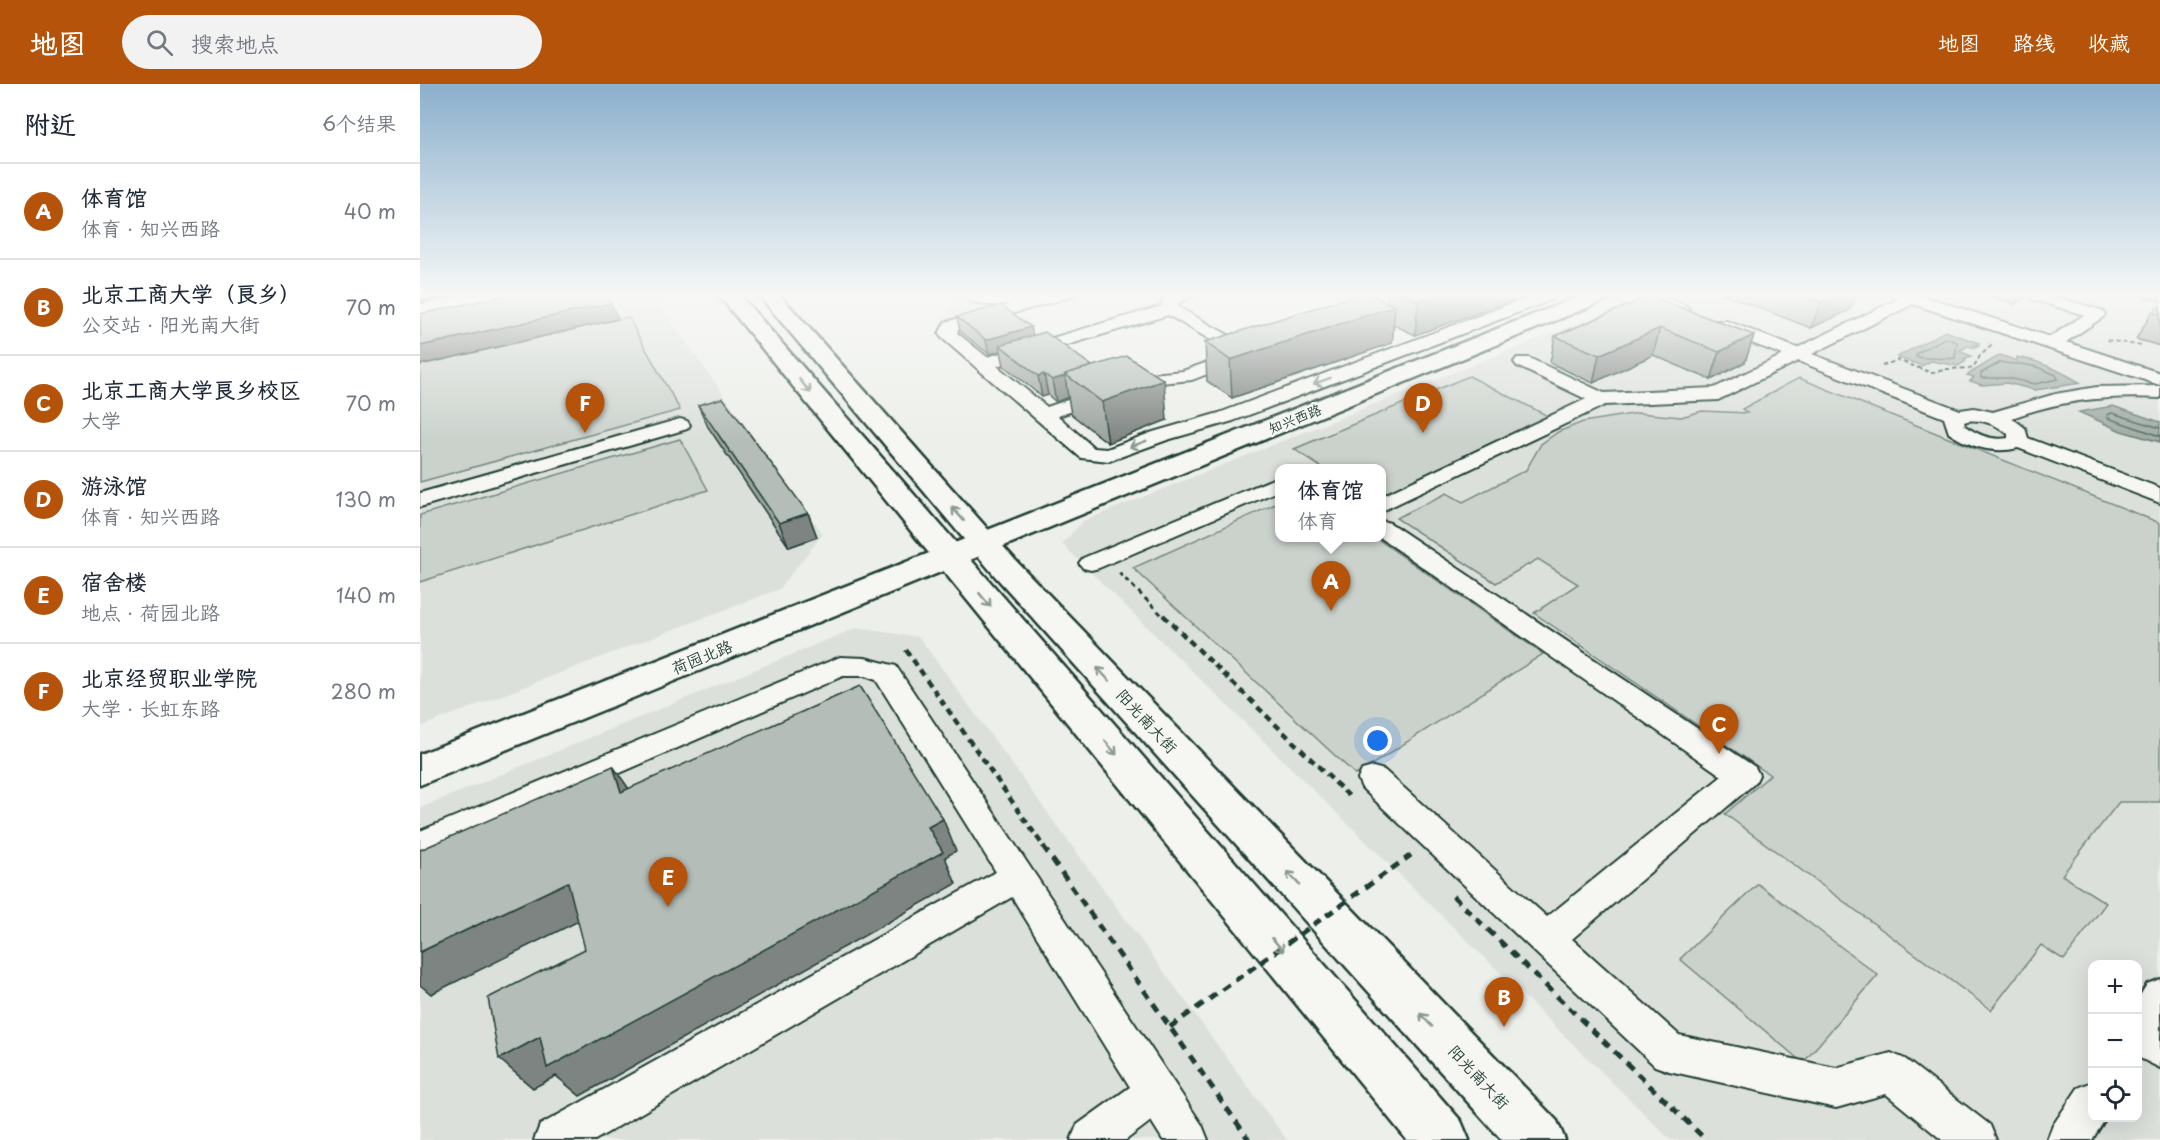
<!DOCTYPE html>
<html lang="zh">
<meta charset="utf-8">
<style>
:root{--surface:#fff;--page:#f2f2f3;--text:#1f2937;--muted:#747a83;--line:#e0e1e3;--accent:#b45309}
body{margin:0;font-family:"Playpen Sans","LXGW WenKai TC",sans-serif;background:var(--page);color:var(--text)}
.controls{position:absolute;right:18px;bottom:18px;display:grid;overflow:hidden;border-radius:12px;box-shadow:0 6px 24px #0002}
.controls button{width:54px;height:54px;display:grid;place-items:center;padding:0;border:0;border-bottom:2px solid var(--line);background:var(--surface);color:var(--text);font:30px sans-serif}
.you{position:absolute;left:958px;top:657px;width:21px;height:21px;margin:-15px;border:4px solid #fff;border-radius:50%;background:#1a73e8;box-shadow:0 0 0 9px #1a73e833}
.badge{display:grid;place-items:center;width:39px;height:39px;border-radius:50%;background:var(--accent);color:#fff;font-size:20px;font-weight:700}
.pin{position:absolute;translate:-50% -50px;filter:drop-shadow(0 2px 3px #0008)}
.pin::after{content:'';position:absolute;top:32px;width:21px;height:18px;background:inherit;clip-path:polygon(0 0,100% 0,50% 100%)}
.popup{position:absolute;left:855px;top:380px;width:111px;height:78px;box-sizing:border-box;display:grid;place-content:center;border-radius:12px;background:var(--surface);filter:drop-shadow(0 2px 4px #0005);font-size:20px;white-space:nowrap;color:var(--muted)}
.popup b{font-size:22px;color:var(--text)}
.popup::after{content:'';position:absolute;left:50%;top:100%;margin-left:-12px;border:12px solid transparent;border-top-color:var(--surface)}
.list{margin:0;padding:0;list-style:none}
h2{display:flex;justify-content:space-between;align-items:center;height:78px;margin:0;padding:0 24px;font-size:26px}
h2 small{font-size:20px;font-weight:400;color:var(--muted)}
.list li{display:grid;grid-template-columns:39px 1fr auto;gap:18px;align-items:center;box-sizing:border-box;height:96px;padding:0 24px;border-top:2px solid var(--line)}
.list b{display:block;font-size:22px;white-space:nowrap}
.list p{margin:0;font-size:20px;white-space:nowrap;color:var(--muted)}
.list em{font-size:20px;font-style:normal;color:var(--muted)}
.icon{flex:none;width:33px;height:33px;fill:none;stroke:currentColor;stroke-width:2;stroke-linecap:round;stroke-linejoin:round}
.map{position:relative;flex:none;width:1740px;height:1056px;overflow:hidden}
header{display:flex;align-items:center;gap:36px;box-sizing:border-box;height:84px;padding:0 30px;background:var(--accent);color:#fff}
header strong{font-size:28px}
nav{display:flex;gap:33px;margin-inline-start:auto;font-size:21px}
.search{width:420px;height:54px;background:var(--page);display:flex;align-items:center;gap:15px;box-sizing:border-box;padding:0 21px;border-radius:33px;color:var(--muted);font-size:22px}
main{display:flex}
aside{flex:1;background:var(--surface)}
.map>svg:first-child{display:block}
</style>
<header>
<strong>地图</strong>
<div class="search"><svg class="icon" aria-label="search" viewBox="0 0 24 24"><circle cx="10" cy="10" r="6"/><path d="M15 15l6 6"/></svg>搜索地点</div>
<nav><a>地图</a><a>路线</a><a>收藏</a></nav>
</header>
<main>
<aside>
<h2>附近<small>6个结果</small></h2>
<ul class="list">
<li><span class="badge">A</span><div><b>体育馆</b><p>体育 · 知兴西路</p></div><em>40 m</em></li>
<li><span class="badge">B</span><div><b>北京工商大学（良乡）</b><p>公交站 · 阳光南大街</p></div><em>70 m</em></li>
<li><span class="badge">C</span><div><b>北京工商大学良乡校区</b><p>大学</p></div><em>70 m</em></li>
<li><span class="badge">D</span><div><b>游泳馆</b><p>体育 · 知兴西路</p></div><em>130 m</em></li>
<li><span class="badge">E</span><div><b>宿舍楼</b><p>地点 · 荷园北路</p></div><em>140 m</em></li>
<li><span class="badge">F</span><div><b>北京经贸职业学院</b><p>大学 · 长虹东路</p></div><em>280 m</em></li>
</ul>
</aside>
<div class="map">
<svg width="1740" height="1056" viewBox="0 0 1740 1056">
<rect width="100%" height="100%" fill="#edefea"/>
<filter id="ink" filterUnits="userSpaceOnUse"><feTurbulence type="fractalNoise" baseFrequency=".0167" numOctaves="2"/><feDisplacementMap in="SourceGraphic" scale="12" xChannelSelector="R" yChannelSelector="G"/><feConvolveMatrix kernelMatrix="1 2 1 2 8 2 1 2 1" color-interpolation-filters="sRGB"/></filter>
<g filter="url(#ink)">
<path fill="#dce0db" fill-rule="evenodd" d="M167,209H231L403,450L359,505L0,643V248Z
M544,209H620L522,236Z
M1232,209H1740V1056H1251L642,460L663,437ZM860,384H962V454H860ZM1672,880H1718V1034H1672Z
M436,544L499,553L867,1056H0V724Z"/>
<path fill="#cbd2cc" stroke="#758880" stroke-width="1.5" d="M208,233L260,326L0,398V281Z
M1049,292L1128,332L962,411V384H902L874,365Z
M1379,294L1740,439V718H1699L1642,791L1686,819L1644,876L1621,861L1571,926L1305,730L1350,691L1114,529L1158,500L1118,475L1076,499L976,434L1027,409L1043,418L1106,386L1121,360L1138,348L1163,338L1219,329L1261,333L1282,327L1327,329L1322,325Z
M260,355L288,406L0,498V431Z
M860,418V454H956L1123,570L936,691L713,484Z
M1338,800L1458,891L1383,979L1260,875Z"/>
<path fill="#9faaa4" stroke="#6c7e77" stroke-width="1.5" d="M1525,247L1559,259L1555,261L1559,262L1555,264L1548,262L1539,267L1551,272L1544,275L1546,277L1538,282L1511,277L1502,282L1477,273Z
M1580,271L1597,277V273C1621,277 1640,287 1661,299L1615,306L1587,299L1562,301L1550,297L1554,293L1547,291Z
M1693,322L1740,338V358L1701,347L1659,328Z"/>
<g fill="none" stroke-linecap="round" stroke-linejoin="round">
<path stroke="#526961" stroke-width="1.5" d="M1525,254L1537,258L1535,274C1530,275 1500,274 1496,273L1497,269Z
M1581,278C1592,281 1601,279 1612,282C1620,283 1628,288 1636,291L1638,295L1615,300L1588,294H1561V289Z
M1740,344L1692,329L1687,331L1688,334L1740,352"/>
<g stroke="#1f3d34" stroke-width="4">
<path id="minor" d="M540,209L604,211L606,214L604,216L630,209H656L654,212L538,245L537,249L567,273L742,222L743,215L756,209H778L757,220L758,223L835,266L838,270L835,274L826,275L772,296L730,300L638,332L674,364L687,365L733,348L799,329L1120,209H1136L1131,216L813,337L747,356L689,377L661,374L522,254L519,250L525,238L592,220C576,222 551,223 540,209ZM748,231L813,269L763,287L721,291L627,323L577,282Z
M1212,209H1234L1267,222L1269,225L1267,228H1255L1214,212Z
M1469,209H1493L1630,253L1664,231L1612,215L1610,212L1612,209H1625L1683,227L1685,230L1683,233L1646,258L1740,289V301L1493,220L1392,270L1540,326L1554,324L1573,328L1635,310L1677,303L1740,302V314C1689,311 1640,316 1592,334L1605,344L1608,354L1740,404V419L1598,364C1573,370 1550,363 1529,349L1524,334L1378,277L1298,316L1185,321L962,427V412L1166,315L1097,282L1094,278L1097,274H1109L1184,309L1294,304L1363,271L1295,245L1293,241L1295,237H1307L1377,264L1478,215ZM1547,337C1562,335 1576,340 1588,350V354C1572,357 1558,351 1545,342L1544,338Z
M260,335L267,337L270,341L267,345L0,423V409Z
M860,392V406L679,484L671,486L663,484L659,479L663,474Z
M962,437L970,439L1335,683L1339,691L1335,699L1152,855L1259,951L1416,984L1471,969L1485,975L1570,1041L1576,1056H1522L1466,1010L1416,1024L1249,987L1235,982L942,704L938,695L942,686L953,683L964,686L1127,833L1302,692L961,454Z
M420,573L445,574L476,582L782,1041L788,1056H743L731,1037L706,1056H651L657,1041L710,1003L592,813L175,1056H114L120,1041L576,788L456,596L445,592H423L0,776V747Z
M1740,895V984L1718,973V915L1727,900Z
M1672,998V1034H1686L1672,1056H1627L1633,1041L1658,1004Z"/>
</g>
<g stroke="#1f3d34" stroke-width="5">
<path id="tertiary" d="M1168,209H1196L1193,213L0,701V670Z"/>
</g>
<g stroke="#1f3d34" stroke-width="5">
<path id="primary" d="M40,209H79L76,213L0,230V218Z
M297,209H318L1041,1037L1049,1056H987Z
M337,209H358L597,478L1137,1037L1145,1056H1082L575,492Z"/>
</g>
<path stroke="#1f3d34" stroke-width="2" stroke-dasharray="4.5 3" stroke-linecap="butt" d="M1687,256L1722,262
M1462,282L1478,276L1512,289L1527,285L1553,284L1560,272L1571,262L1568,259"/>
<path stroke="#1f3d34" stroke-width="3" stroke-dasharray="5 4" stroke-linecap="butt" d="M699,489L744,533"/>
<path stroke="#1f3d34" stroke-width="4.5" stroke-dasharray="7 5" stroke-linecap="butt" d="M743,531L930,713
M486,566L624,763"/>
<path stroke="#1f3d34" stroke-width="5" stroke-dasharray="9 7" stroke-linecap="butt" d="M623,762L829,1056
M1033,812L1283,1053"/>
<use href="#minor" fill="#f6f6f2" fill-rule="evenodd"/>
<use href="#tertiary" fill="#f6f6f2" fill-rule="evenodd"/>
<use href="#primary" fill="#f6f6f2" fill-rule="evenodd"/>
<path stroke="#1f3d34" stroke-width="3" d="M0,219L45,209"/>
<path stroke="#1f3d34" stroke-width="5" stroke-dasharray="9 7" stroke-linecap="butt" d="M750,943L991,771"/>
</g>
<path fill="#9ba39e" stroke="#1f3d34" stroke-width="1.5" d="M968,209H1114L995,251L974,241L972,259L812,314L787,297L785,258L967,218Z
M1300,209H1437L1430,226L1391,244Z
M1560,209H1610L1608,212L1595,220Z
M1711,209H1740V217Z
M1230,212L1334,251L1325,278L1291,296L1233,271L1173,299L1130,279L1135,252Z
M1740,222V262L1716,255L1732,228Z
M537,233L613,252L747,336L688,359L651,330L648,313L636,318L628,311L622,313L584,282L581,267L569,270L540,247Z
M278,321L388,429L397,453L369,463L288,343Z"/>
<path fill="#7e8481" stroke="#1f3d34" stroke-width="1.5" d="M1022,209H1114L995,251L998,217Z
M1421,209H1437L1430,226L1391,244L1401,218Z
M1601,209H1610L1608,212L1595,220Z
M191,219L198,235L0,281V262Z
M975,222L972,259L812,314L810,276Z
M611,243L614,257L580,261L581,267L569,270L566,256Z
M1240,244L1233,271L1173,299L1179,271Z
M1334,251L1325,278L1291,296L1299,268Z
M624,290L628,311L622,313L618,292Z
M645,292L648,313L636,318L632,296Z
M744,296L747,336L688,359L682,318Z
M388,429L397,453L369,463L359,439Z
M193,682L216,715L201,708Z
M523,735L536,767L525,773L536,800L160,1012L136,992L113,1004L79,975Z
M148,798L175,829L11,910L0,901V868Z"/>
<path fill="#b4bdb8" stroke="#1f3d34" stroke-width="1.5" d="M97,209H184L191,219L0,262V230Z
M943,209H947L975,222L810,276L785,258Z
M980,209H1022L998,217Z
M1376,209H1421L1401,218Z
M1230,212L1334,251L1299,268L1240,244L1179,271L1135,252Z
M581,221L611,243L566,256L537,233Z
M1740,222V231L1732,228Z
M625,248L672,282L645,290V292L632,296L624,290L618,292L580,261Z
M707,272L744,296L682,318L645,290Z
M303,314L388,429L359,439L278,321Z
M440,602L523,735L508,743L523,768L127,984L120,953L79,975L68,914L165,865L148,798L0,868V766L193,682L201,708Z"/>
<defs><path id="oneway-shaft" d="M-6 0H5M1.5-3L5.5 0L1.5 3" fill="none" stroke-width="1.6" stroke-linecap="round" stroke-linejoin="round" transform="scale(1.5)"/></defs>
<g stroke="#8a9a93">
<use href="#oneway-shaft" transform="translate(902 297) rotate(159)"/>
<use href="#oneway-shaft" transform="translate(385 302) rotate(50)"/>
<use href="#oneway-shaft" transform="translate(718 360) rotate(159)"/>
<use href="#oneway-shaft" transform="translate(538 430) rotate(-131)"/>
<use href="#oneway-shaft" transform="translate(565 516) rotate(50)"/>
<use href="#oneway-shaft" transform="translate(683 590) rotate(-133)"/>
<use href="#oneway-shaft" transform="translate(691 664) rotate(50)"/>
<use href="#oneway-shaft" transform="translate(873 794) rotate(-133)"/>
<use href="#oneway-shaft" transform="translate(858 861) rotate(50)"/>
<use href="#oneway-shaft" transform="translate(1006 936) rotate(-133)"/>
</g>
</g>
<linearGradient id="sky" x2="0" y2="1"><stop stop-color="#8bb0cd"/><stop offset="0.59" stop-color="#f7f8f6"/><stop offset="1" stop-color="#f7f8f6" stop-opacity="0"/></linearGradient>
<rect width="1740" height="357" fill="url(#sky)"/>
<g text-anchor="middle" stroke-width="5" stroke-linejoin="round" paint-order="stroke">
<g font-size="14" fill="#1f3d34" stroke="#f6f6f2">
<text transform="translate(875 335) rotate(-22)" y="5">知兴西路</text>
</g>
<g font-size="16" fill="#1f3d34" stroke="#f6f6f2">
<text transform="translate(282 573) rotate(-22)" y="6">荷园北路</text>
<text transform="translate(727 637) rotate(47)" y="6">阳光南大街</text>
<text transform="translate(1059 993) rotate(47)" y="6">阳光南大街</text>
</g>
</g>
</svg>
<div class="controls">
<button>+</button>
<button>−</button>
<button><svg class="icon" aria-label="locate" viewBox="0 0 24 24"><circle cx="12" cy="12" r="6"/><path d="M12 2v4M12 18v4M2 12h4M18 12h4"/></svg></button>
</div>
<div class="you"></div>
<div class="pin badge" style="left:911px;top:527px">A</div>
<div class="popup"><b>体育馆</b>体育</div>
<div class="pin badge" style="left:1084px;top:943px">B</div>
<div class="pin badge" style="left:1299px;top:670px">C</div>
<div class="pin badge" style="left:1003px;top:349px">D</div>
<div class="pin badge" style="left:248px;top:823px">E</div>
<div class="pin badge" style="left:165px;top:349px">F</div>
</div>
</main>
